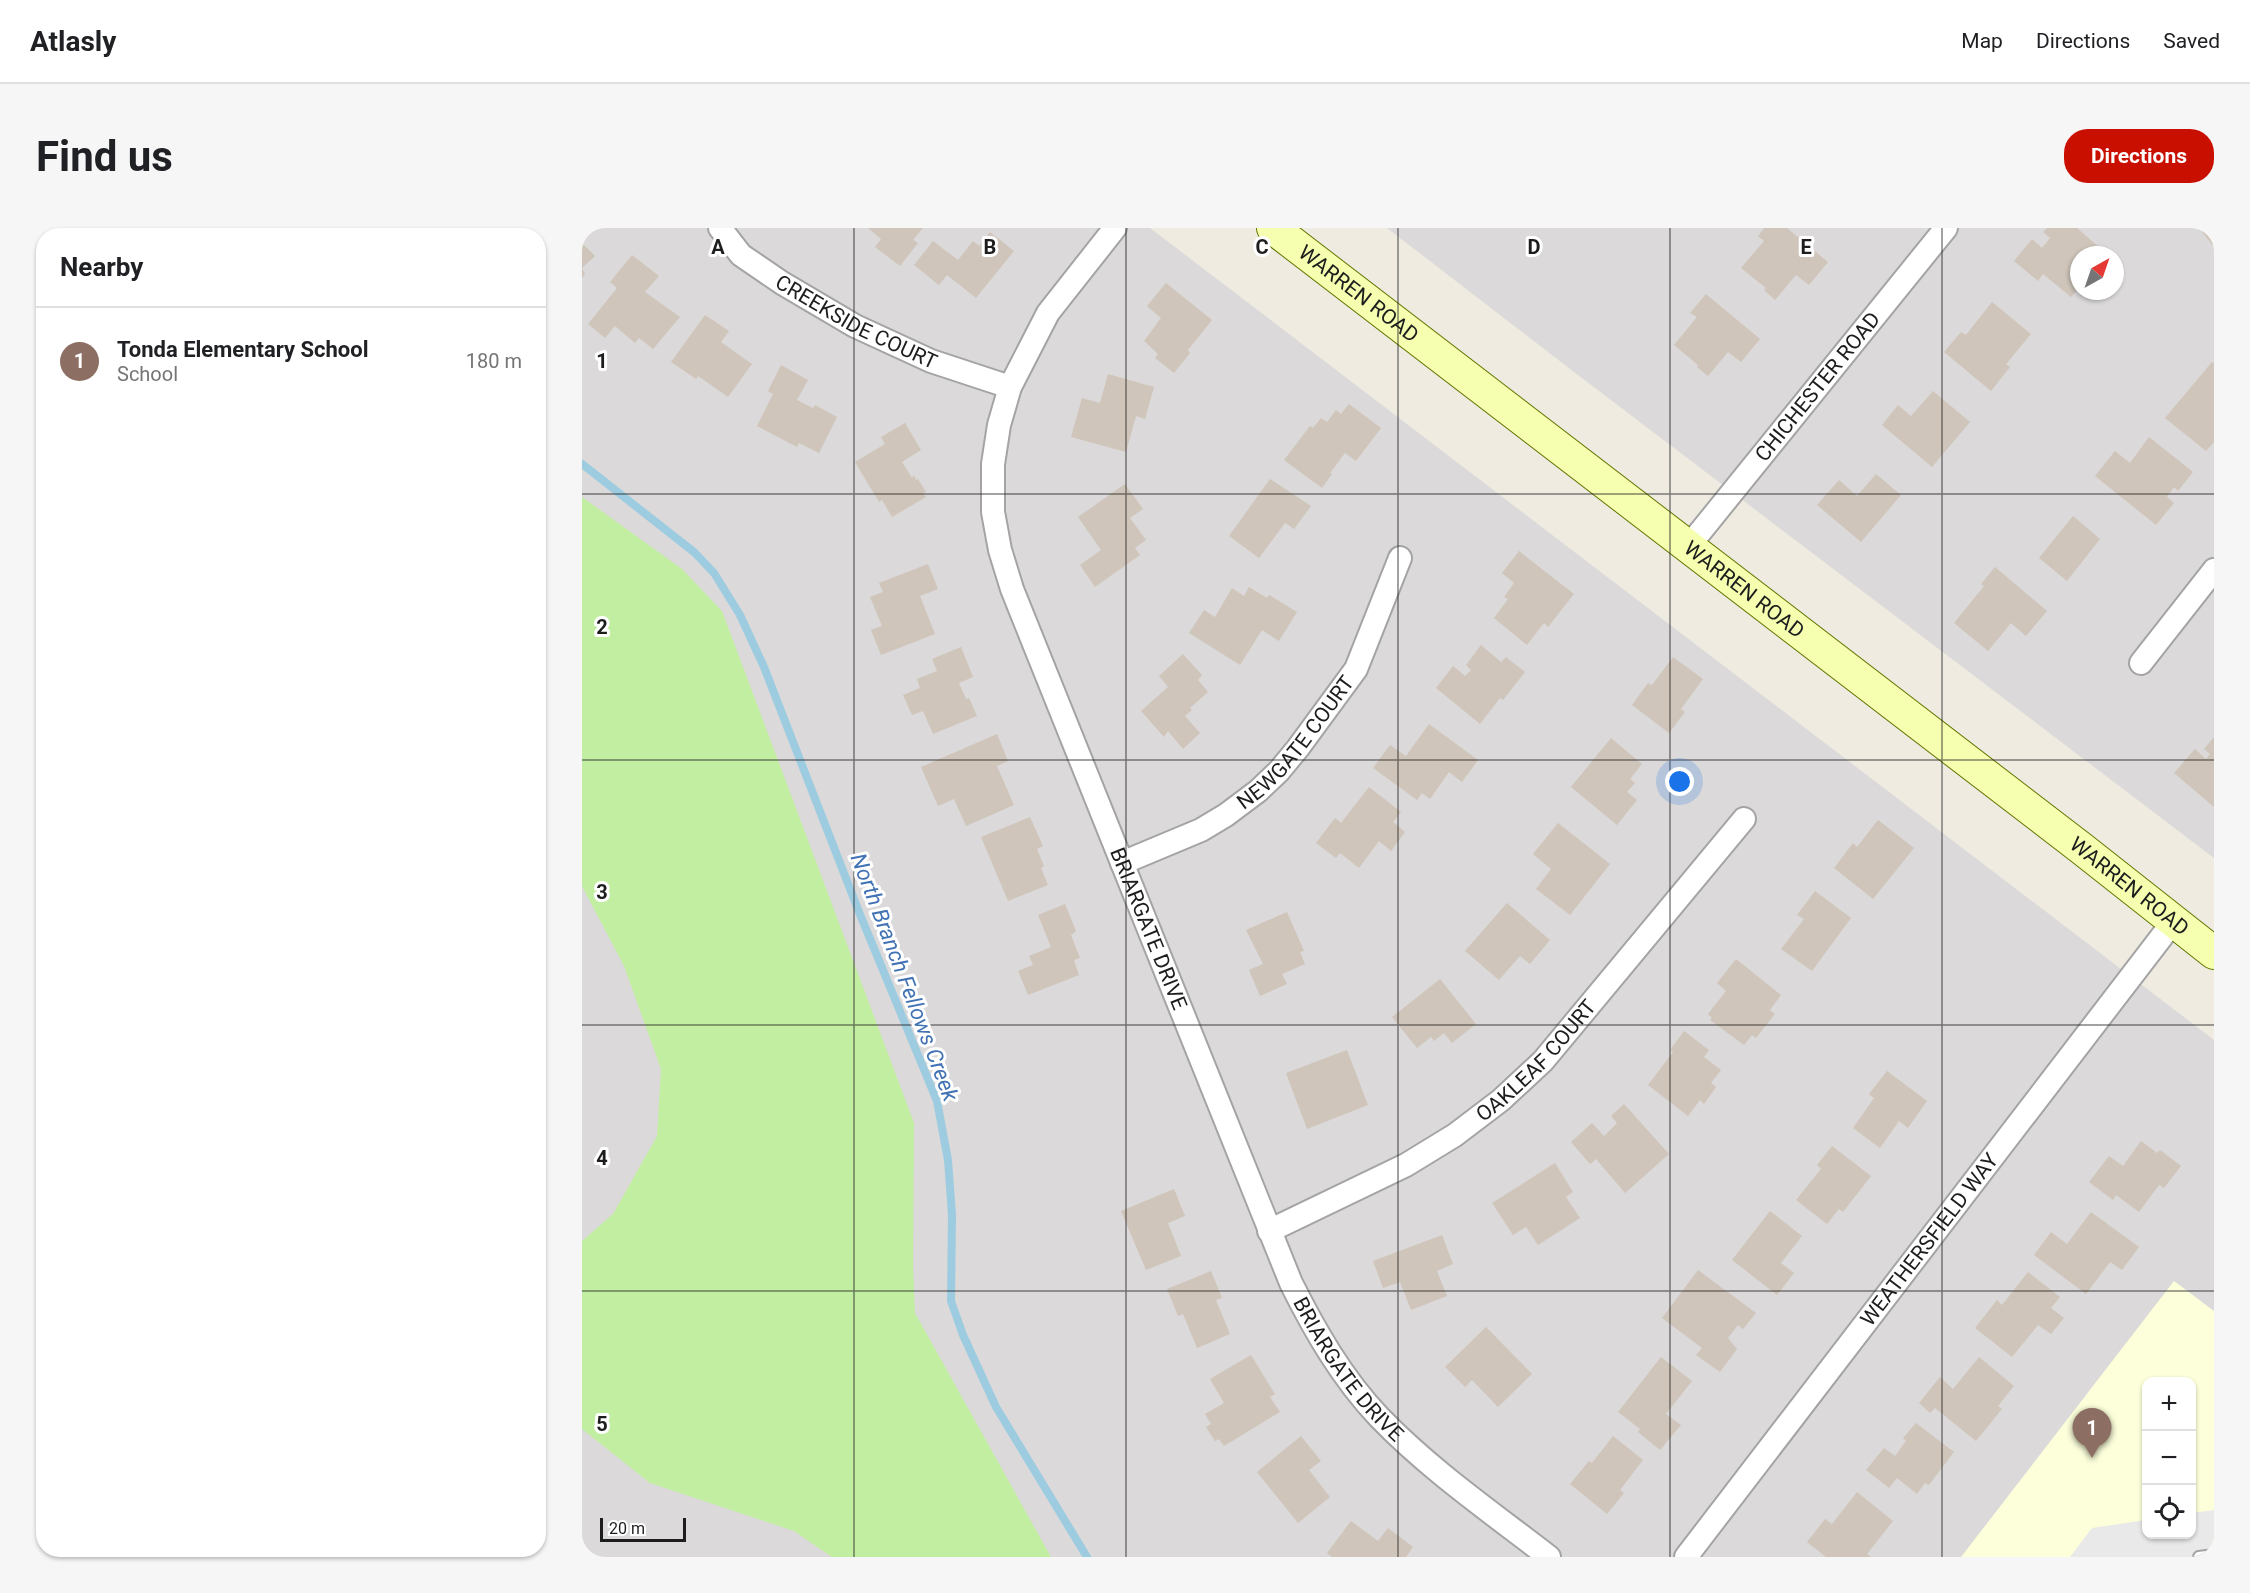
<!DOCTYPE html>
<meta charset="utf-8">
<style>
:root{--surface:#fff;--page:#f6f6f6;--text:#202124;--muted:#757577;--line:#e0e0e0;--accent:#c90f00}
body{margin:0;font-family:Roboto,sans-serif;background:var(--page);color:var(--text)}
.controls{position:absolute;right:18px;bottom:18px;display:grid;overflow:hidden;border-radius:12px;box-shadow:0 2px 4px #0004}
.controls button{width:54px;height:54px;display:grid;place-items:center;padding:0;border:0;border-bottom:2px solid var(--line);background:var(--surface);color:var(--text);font:30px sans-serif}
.compass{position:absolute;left:1488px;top:18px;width:54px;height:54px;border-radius:50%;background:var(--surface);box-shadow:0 2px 4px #0004;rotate:40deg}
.scale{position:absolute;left:18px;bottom:15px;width:86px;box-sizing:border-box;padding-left:6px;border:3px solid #1d1d1d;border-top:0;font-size:16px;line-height:21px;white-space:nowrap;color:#1d1d1d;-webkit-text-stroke:4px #fff;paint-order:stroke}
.you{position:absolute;left:1098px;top:554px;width:21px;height:21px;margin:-15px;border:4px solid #fff;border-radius:50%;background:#1a73e8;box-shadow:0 0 0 9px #1a73e833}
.badge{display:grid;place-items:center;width:39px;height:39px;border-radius:50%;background:var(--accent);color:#fff;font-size:20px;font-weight:700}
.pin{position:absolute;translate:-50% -50px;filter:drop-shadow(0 2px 3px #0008)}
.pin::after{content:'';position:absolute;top:32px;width:21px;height:18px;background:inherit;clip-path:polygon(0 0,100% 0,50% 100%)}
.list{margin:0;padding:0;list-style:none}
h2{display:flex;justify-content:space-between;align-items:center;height:78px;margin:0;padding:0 24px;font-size:26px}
h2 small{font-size:20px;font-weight:400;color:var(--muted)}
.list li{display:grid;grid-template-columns:39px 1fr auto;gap:18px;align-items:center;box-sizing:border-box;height:108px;padding:0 24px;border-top:2px solid var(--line)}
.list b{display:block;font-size:22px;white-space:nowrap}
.list p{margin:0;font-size:20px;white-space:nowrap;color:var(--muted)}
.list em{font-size:20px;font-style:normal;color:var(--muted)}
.icon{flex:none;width:33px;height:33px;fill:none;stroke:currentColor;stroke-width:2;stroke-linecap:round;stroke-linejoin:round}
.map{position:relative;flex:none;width:1632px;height:1329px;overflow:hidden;border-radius:24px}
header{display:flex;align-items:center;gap:36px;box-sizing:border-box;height:84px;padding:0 30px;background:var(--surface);border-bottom:2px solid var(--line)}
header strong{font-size:28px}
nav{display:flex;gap:33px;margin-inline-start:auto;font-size:21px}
.intro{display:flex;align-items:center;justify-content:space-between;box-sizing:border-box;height:144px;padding:0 36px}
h1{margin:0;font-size:42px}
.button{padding:15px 27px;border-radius:24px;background:var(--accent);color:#fff;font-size:21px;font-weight:700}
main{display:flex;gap:36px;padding:0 36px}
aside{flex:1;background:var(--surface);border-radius:24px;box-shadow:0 2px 4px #0004}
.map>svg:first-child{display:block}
</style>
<header>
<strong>Atlasly</strong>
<nav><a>Map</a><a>Directions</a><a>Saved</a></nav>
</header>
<div class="intro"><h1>Find us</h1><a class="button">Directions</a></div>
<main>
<aside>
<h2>Nearby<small></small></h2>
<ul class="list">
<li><span class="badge" style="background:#8d6e63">1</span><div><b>Tonda Elementary School</b><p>School</p></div><em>180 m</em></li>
</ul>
</aside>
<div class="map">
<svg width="1632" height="1329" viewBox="0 0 1632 1329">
<rect width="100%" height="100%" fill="#efebe1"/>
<path fill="#dbd9d9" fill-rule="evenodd" d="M0,0H568L1632,812V1329H0ZM1564,1154H1610V1306H1564Z
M805,0H1632V630L996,147ZM1497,27H1533V63H1497Z"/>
<path fill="#fcffda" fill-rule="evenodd" d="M1592,1053L1632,1083V1329H1379ZM1564,1154H1610V1306H1564Z"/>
<path fill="#c2eea2" d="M0,269L100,341L140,383L332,895L331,1040L333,1085L469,1329H250L212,1303L68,1255L0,1201V1013L31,986L75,908L79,841L42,738L0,658Z"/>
<path fill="#e9e9e9" d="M1632,1282V1329H1488L1510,1300L1564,1292V1306H1610V1285Z"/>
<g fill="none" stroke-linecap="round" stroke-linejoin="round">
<path stroke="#9dcce1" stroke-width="8" d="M0,236L112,324L132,345L158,387L182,439L277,684L355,873L366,932L370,987L369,1073L381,1107L414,1179L505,1329"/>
</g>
<path fill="#cfc5ba" d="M286,0H341L331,12L336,15L318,38L293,19L299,11Z
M1182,0H1205L1246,34L1227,57L1214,47L1193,72L1182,62L1184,60L1159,40L1182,13L1176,8Z
M1465,0H1495L1525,26L1497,27V60L1489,69L1461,46L1456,53L1432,33L1450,11L1460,20L1468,10L1461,4Z
M1617,0H1632V19Z
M408,4L432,23L394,70L365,47L357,57L332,37L351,13L376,32L391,13L397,18Z
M0,15L13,28L0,40L3,46L0,50Z
M50,27L77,48L63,64L98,89L71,121L57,110L53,115L33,98L23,110L6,96L35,60L28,54Z
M584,55L630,92L606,122L608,125L592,145L573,130L576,126L562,113L579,90L565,78Z
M1124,66L1178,111L1159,134L1146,124L1126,148L1115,139L1116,137L1092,117L1115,89L1108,85Z
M1410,74L1449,106L1424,136L1428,139L1409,163L1362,124L1379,104L1384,107Z
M123,87L147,103L139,114L170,136L146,169L116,148L114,151L89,134Z
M1630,134L1632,136V214L1624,223L1583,190Z
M199,137L226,152L215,172L231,180L233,177L255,189L237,225L217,215L215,219L175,198L191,166L186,163Z
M526,146L572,159L563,191L554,188L544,224L489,209L500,170L518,175Z
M1351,163L1388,194L1350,239L1300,197L1316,177L1329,188Z
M767,176L799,200L774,233L763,225L748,245L750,246L740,260L702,232L728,198L731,200L739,190L745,194L754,182L759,186Z
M323,195L339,222L320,234L330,250L332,247L334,252L336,251L344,264L341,265L344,269L310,289L300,272L297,274L273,234L303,216L299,209Z
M1567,209L1611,244L1596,263L1592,259L1585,269L1592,275L1574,297L1513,248L1533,223L1548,235Z
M1294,246L1319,267L1279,314L1235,277L1257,252L1275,268Z
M688,251L729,278L712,301L703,295L677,330L647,308Z
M543,256L561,281L548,290L564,312L553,320L558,327L513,359L498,337L519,322L496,289Z
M1491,288L1518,311L1485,353L1457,330Z
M937,323L992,366L966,399L962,395L945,417L912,390L926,371L922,369L932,355L920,345Z
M346,336L356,361L338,368L353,406L299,427L289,402L300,398L288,369L301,364L297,355Z
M1413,339L1465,383L1444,408L1429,395L1406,423L1372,395L1402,358L1399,356Z
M667,359L685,370L687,367L715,384L697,413L680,402L658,437L607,405L622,382L633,389L650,360L662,368Z
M899,417L919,434L924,429L943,444L921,472L918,470L898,496L854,460L871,438L883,448L889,442L884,437Z
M379,419L391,449L377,455L384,471L387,470L395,488L351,506L341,483L330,487L321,467L338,460L335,451L355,443L350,431Z
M601,426L620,447L616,452L626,464L608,480L610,482L603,488L618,505L601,521L586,503L582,509L559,483L586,459L577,448Z
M1091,429L1121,451L1099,481L1103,484L1087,505L1050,477L1066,455L1070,457Z
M847,496L896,532L880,554L867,544L848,571L840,565L835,572L791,540L808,517L824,528Z
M415,506L426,533L415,538L432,577L384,598L372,571L356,578L339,539Z
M1632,509V579L1592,545L1613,521L1624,531L1628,526L1622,521Z
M1029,510L1060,536L1048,551L1053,555L1045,564L1055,572L1035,597L989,559Z
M787,559L819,584L811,594L823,604L809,623L797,613L777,640L758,625L754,630L734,615L753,590L759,595Z
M448,589L461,618L455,621L462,638L459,640L466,657L426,673L399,609Z
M1296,592L1332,620L1291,671L1252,640L1271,615L1275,619Z
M976,595L1028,636L988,687L954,661L969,641L951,626Z
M1233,663L1269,690L1230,743L1199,721L1222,691L1215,687Z
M925,675L968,712L948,736L938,728L917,752L883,723Z
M483,676L494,703L489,707L498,730L492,732L497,747L446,767L436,743L451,737L447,728L469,719L456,687Z
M705,684L722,723L718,724L723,736L700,746L705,756L678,768L667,742L681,736L664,702Z
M1154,731L1199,767L1188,782L1193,786L1174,810L1170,807L1162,817L1128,792L1130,790L1126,786L1144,763L1135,755Z
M858,751L894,796L870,815L862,805L852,813L849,809L835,820L810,789Z
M1102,803L1127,822L1122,829L1139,842L1129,855L1134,859L1122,876L1118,872L1106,888L1066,857L1091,824L1088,822Z
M765,822L786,877L725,901L704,845Z
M1305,843L1345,873L1326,900L1317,893L1298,920L1271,900L1292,870L1287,866Z
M1042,876L1087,926L1043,965L1014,931L1008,936L989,914L1010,895L1022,908L1035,895L1029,888Z
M1559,913L1575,925L1578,922L1599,938L1582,960L1577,957L1557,984L1534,967L1531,972L1507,954L1527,928L1541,938Z
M1250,918L1289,948L1261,984L1257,981L1245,996L1214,972L1239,941L1235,937Z
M973,935L991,964L984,969L998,990L956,1017L944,999L931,1007L910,975Z
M592,961L603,988L586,995L599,1028L564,1042L539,983Z
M1188,983L1220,1008L1199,1035L1212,1045L1195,1067L1150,1032Z
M1509,984L1557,1019L1540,1042L1528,1034L1504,1066L1452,1027L1469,1004L1485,1016Z
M860,1007L871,1036L855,1043L865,1068L829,1082L818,1054L801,1060L791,1033Z
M1116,1042L1174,1085L1161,1101L1156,1097L1146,1110L1155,1121L1138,1144L1114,1127L1120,1120L1080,1090Z
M629,1043L640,1070L634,1072L648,1106L615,1120L601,1086L596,1088L585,1061Z
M1446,1044L1478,1069L1469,1080L1482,1090L1469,1106L1456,1097L1430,1129L1393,1100L1415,1072L1420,1077Z
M904,1099L950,1146L916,1179L890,1152L883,1159L863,1139Z
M669,1127L693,1166L688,1169L698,1184L642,1218L637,1211L633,1213L624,1199L629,1196L623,1186L642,1175L628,1151Z
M1079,1129L1110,1153L1084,1186L1099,1197L1078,1222L1056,1204L1058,1201L1036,1184Z
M1397,1129L1432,1158L1416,1178L1420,1181L1394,1213L1353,1180L1348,1185L1337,1175L1358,1149L1371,1161Z
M1334,1195L1372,1224L1347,1257L1343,1255L1335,1266L1315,1250L1307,1260L1284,1242L1302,1220L1313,1228L1324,1213L1321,1210Z
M719,1208L739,1233L727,1242L748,1269L716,1295L675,1244Z
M1031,1208L1061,1232L1038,1262L1042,1265L1025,1286L988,1256L1007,1233L1010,1235Z
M1275,1264L1311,1293L1285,1326L1289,1329H1244L1225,1314L1243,1291L1250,1296Z
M769,1293L796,1313L806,1300L831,1319L824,1329H750L745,1325Z"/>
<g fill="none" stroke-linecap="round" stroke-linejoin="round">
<g stroke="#a4a4a4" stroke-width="14">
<path id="lane" d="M1617,1329L1632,1327"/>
</g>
<g stroke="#a4a4a4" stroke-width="26">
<g id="street">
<path id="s1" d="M138,0L159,27L200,55L273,98L349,133L428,159"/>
<path id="s2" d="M533,0L466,85L428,159L417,197L411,236V284L418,322L430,361L709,1055C733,1103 760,1150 797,1189C848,1242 909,1284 967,1329"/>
<path id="s3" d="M1106,319L1364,0"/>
<path d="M1559,435L1632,342"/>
<path id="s4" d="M540,635L619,602L644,587L676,563L697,543L716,520L774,441L818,330"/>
<path id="s5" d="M687,1003L824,937L873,907L919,872L961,833L1162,591"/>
<path id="s6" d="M1104,1329L1591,694"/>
</g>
</g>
<g stroke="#617700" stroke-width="34">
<g id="secondary">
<path id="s7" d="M691,0L1499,620L1632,725"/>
</g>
</g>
<use href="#lane" stroke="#fff" stroke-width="10"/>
<use href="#street" stroke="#fff" stroke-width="22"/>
<use href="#secondary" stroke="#f5ffaf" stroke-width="32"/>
</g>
<path fill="none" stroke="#1d1d1d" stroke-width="1.5" stroke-opacity="0.55" d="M272,0V1329M544,0V1329M816,0V1329M1088,0V1329M1360,0V1329M0,266H1632M0,532H1632M0,797H1632M0,1063H1632"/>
<g text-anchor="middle" stroke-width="6" stroke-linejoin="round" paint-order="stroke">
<g font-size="21" fill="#1d1d1d" stroke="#fff">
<text dy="7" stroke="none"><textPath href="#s7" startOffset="108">WARREN ROAD</textPath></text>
<text dy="7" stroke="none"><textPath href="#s1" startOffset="168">CREEKSIDE COURT</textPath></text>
<text dy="7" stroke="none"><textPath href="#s3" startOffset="206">CHICHESTER ROAD</textPath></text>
<text dy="7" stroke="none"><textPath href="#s7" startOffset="594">WARREN ROAD</textPath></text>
<text dy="7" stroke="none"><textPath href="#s4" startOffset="216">NEWGATE COURT</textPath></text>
<text dy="7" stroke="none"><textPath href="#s7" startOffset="1080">WARREN ROAD</textPath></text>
<text dy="7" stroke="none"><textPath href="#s2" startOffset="764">BRIARGATE DRIVE</textPath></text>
<text dy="7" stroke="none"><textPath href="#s5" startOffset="320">OAKLEAF COURT</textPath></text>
<text dy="7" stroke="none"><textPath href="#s6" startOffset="400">WEATHERSFIELD WAY</textPath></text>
<text dy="7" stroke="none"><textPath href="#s2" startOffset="1250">BRIARGATE DRIVE</textPath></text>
</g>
<g font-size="22" font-style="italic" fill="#4172b4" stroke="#fff">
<text transform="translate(323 749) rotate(69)" y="8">North Branch Fellows Creek</text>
</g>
</g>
<g font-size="20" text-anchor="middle" font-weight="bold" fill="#1d1d1d" stroke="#fff" stroke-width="6" stroke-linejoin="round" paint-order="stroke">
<text x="136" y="26">A</text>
<text x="408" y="26">B</text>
<text x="680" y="26">C</text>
<text x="952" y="26">D</text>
<text x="1224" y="26">E</text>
<text x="20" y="140">1</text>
<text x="20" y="406">2</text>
<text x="20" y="671">3</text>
<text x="20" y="937">4</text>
<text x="20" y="1203">5</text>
</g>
</svg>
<div class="controls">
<button>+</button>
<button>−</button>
<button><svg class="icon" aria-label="locate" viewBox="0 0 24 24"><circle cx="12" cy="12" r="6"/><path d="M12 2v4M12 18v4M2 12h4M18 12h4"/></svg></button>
</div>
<svg class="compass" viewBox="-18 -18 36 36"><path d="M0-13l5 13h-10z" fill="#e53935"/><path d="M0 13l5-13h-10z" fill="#757577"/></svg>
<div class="scale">20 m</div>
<div class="you"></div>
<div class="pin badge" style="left:1510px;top:1230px;background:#8d6e63">1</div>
</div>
</main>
